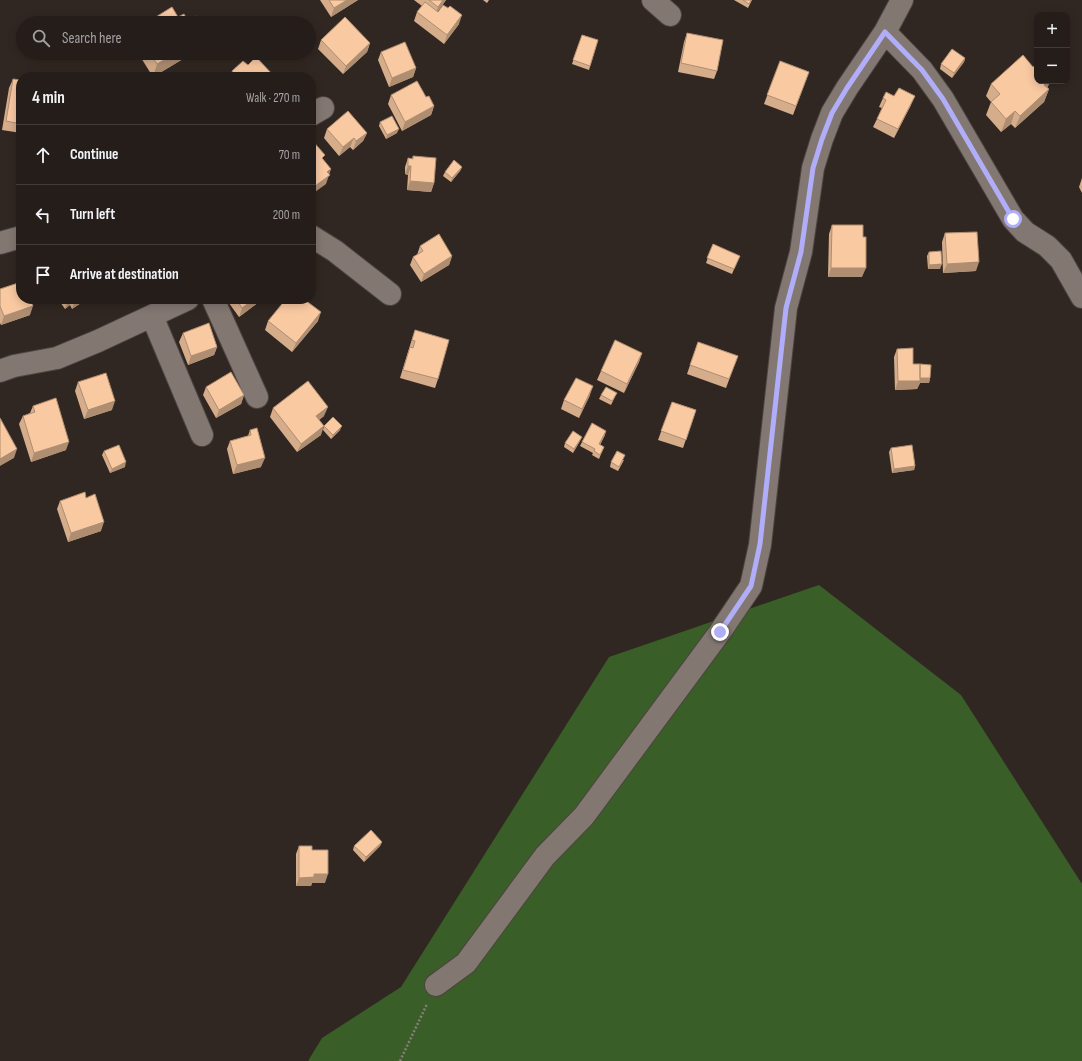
<!DOCTYPE html>
<meta charset="utf-8">
<style>
:root{--surface:#251d1a;--page:#2d2623;--text:#f1f3f6;--muted:#a3a2a2;--line:#423b39}
body{margin:0;font-family:"Sofia Sans Condensed",sans-serif;background:var(--page);color:var(--text)}
.controls{position:absolute;right:12px;top:12px;display:grid;overflow:hidden;border-radius:8px;box-shadow:0 2px 10px #0003}
.controls button{width:36px;height:36px;display:grid;place-items:center;padding:0;border:0;border-bottom:1px solid var(--line);background:var(--surface);color:var(--text);font:20px sans-serif}
.stop{position:absolute;width:12px;height:12px;margin:-9px;border:3px solid #b0aefa;border-radius:50%;background:#fff}
.stop.end{background:#b0aefa;border-color:#fff;box-shadow:0 1px 4px #0008}
.list{margin:0;padding:0;list-style:none}
h2{display:flex;justify-content:space-between;align-items:center;height:52px;margin:0;padding:0 16px;font-size:17px}
h2 small{font-size:13px;font-weight:400;color:var(--muted)}
.list li{display:grid;grid-template-columns:26px 1fr auto;gap:12px;align-items:center;box-sizing:border-box;height:60px;padding:0 16px;border-top:1px solid var(--line)}
.list b{display:block;font-size:15px;white-space:nowrap}
.list em{font-size:13px;font-style:normal;color:var(--muted)}
.icon{flex:none;width:22px;height:22px;fill:none;stroke:currentColor;stroke-width:2;stroke-linecap:round;stroke-linejoin:round}
.map{position:relative;flex:none;width:1082px;height:1061px;overflow:hidden}
.search{position:absolute;background:var(--surface);box-shadow:0 2px 10px #0003;left:16px;top:16px;width:300px;height:44px;display:flex;align-items:center;gap:10px;box-sizing:border-box;padding:0 14px;border-radius:22px;color:var(--muted);font-size:15px}
.panel{position:absolute;background:var(--surface);box-shadow:0 2px 10px #0003;left:16px;top:72px;width:300px;height:232px;border-radius:16px}
.map>svg:first-child{display:block}
</style>
<div class="map">
<svg width="1082" height="1061" viewBox="0 0 1082 1061">
<rect width="100%" height="100%" fill="#312722"/>
<path fill="#3a5e27" d="M819,585L961,695L1082,884V1061H308L322,1038L401,987L609,657Z"/>
<g fill="none" stroke-linecap="round" stroke-linejoin="round">
<g stroke="#4d4440" stroke-width="24">
<path id="minor" d="M653,0L670,15
M885,32L922,70L943,99L1013,219L1025,232L1047,246L1061,260L1082,297
M311,115L323,108
M311,236L335,251L390,294
M0,243L21,237
M213,299L257,397
M152,316L202,435
M0,371L14,366L57,358L98,341L188,299
M436,985L466,963L545,856L584,816L720,632L751,586L760,545L786,308L801,252L813,168L822,139L832,113L847,88L885,32L902,0"/>
</g>
<path stroke="#877f7b" stroke-width="2.5" stroke-dasharray="2 2" stroke-linecap="butt" d="M400,1061L427,1004"/>
<use href="#minor" stroke="#837771" stroke-width="22"/>
</g>
<path fill="#d6ad8b" d="M320,0H358L331,17Z
M414,0H446L438,11L459,24L444,44L414,21L417,12L422,6Z
M483,0H489L487,3Z
M734,0H752L748,8Z
M687,33L717,71L714,79L678,72L684,42Z
M582,35L598,40L589,70L572,64Z
M321,40L370,43L367,52L343,74L318,49Z
M381,52L416,68L413,77L389,87L378,60Z
M138,53H193L153,77Z
M965,58L964,62L952,78L940,69L941,64Z
M780,61L809,72L793,115L764,104Z
M248,65L275,77H230L232,71Z
M1033,67L1050,81L1047,88L1049,89L1044,102L1015,128L1011,124L1001,132L986,115L991,102L986,96L991,84Z
M13,79L21,80V133L2,130L9,88Z
M391,95L426,97L434,106L431,115L402,131L388,104Z
M883,98L911,105L894,138L873,127L877,119L882,108L879,107Z
M380,122L397,133L386,139L379,126Z
M327,129L367,133L363,141L353,150L350,147L339,156L324,138Z
M413,156L434,183L431,192L407,190L408,175L405,174V167L408,158L412,159Z
M462,167L460,171L451,182L443,176L445,172Z
M1082,178V193L1079,187Z
M832,225L862,277H828L829,234Z
M945,233L976,271L943,273L942,242Z
M713,244L738,260L732,274L706,263Z
M420,246L452,256L449,265L421,282L410,265L413,257L417,255Z
M929,252L940,269H928L927,256Z
M0,289L30,315L1,325L0,323Z
M58,299H87L72,309L70,305L65,309Z
M226,299H263L239,317Z
M268,321H318L292,352L265,330Z
M415,330L438,379L435,388L400,378L412,339Z
M183,333L217,347L214,355L188,365L179,342Z
M698,342L738,356L726,388L687,374Z
M897,349L913,364L930,378L929,383H920L917,389L895,390L894,357Z
M642,353L639,362L624,393L597,380L601,371Z
M78,382L112,410L84,419L75,391Z
M206,387L244,395L241,404L216,418L203,395Z
M590,395L579,418L561,409L564,400Z
M601,395L615,397L611,405L599,399Z
M672,402L696,410L683,448L658,440Z
M33,406L66,450L31,462L19,424L23,416L30,413Z
M273,408L324,416L319,420L321,435L297,452L270,417Z
M324,426L340,430L331,439L323,430Z
M250,430L261,467L233,474L227,449L230,441L248,436Z
M605,435L600,445L604,447L599,459L592,455L593,453L580,446L582,442Z
M580,441L573,453L564,447L565,443Z
M891,448L915,466L914,470L892,473L889,452Z
M104,451L125,467L110,473L102,455Z
M624,460L618,471L610,467L611,462Z
M86,498L101,531L68,542L57,509L60,501Z
M382,842L380,846L364,862L353,850L354,846Z
M299,846L312,850L325,883H312L311,886H296V854Z"/>
<path fill="#ae8d71" d="M347,0H358L331,17L334,8Z
M443,0H446L435,15L438,7Z
M462,15L459,24L444,44L447,35Z
M370,43L367,52L343,74L346,66Z
M176,53H193L153,77L157,64Z
M965,58L964,62L952,78L954,73Z
M416,68L413,77L389,87L392,78Z
M1048,81H1050L1046,92L1044,85Z
M1049,89L1044,102L1015,128L1020,116Z
M915,96L911,105L894,138L898,129Z
M434,106L431,115L402,131L405,122Z
M1015,111L1011,124L1001,132L1006,119Z
M399,129L397,133L386,139L387,135Z
M367,133L363,141L353,150L356,141Z
M354,138L350,147L339,156L343,147Z
M408,166H411L408,175L405,174Z
M462,167L460,171L451,182L452,178Z
M331,169L326,184L311,195V189Z
M410,181L434,183L431,192L407,190Z
M452,256L449,265L421,282L424,274Z
M979,262L976,271L943,273L947,264Z
M942,264L940,269H928L929,265Z
M831,268H866L862,277H828Z
M69,299H72L70,305L65,309L68,300Z
M77,299H87L72,309L75,300Z
M254,299H263L239,317L242,308Z
M33,306L30,315L1,325L4,316Z
M321,312L318,321L292,352L296,343Z
M217,347L214,355L188,365L191,356Z
M642,353L639,362L624,393L627,384Z
M919,378H930L929,383H920L917,389L895,390L898,381Z
M593,386L590,395L579,418L582,409Z
M244,395L241,404L216,418L219,410Z
M115,401L112,410L84,419L88,410Z
M328,407L324,416L313,424L316,416Z
M324,426L321,435L297,452L301,444Z
M342,426L340,430L331,439L333,435Z
M606,431L605,435L597,449L599,444Z
M582,437L580,441L573,453L574,449Z
M69,442L66,450L31,462L34,453Z
M17,449L14,458L0,466V459Z
M265,458L261,467L233,474L237,465Z
M126,462L125,467L110,473L112,469Z
M915,466L914,470L892,473L894,469Z
M104,522L101,531L68,542L71,533Z
M382,842L380,846L364,862L366,857Z
M314,874H328L325,883H312L311,886H296L299,878Z"/>
<path fill="#f9c9a2" stroke="#ae8d71" d="M329,0H347L334,8Z
M429,0H443L438,7Z
M743,0H751L749,4Z
M425,2L438,12L443,5L448,8L450,6L462,15L447,35L417,12Z
M172,7L178,17L184,14L188,21L197,16L201,23H146Z
M345,17L370,43L346,66L321,40Z
M687,33L723,40L717,71L681,63Z
M582,35L598,40L590,66L573,60Z
M405,42L416,68L392,78L381,52Z
M952,49L965,58L954,73L941,64Z
M150,53H176L157,64Z
M1023,55L1033,67L1037,64V81H1048L1044,85L1049,89L1020,116L1015,111L1006,119L991,102L1000,94L991,84Z
M256,57L275,77H237L232,71L243,61L248,65Z
M780,61L809,72L796,106L767,95Z
M13,79L21,80V124L6,121Z
M417,81L426,97L429,96L434,106L405,122L391,95Z
M899,88L915,96L898,129L877,119L886,100L883,98L886,92L894,96Z
M348,111L367,133L356,141L354,138L343,147L327,129Z
M392,116L399,129L387,135L380,122Z
M311,139L325,155L322,158L331,169L327,172L330,175L311,189Z
M413,156L436,158L434,183L410,181L411,166H408V158L413,159Z
M454,160L462,167L452,178L445,172Z
M832,225H863V237H866V268H831Z
M977,232L979,262L947,264L945,233Z
M439,234L452,256L424,274L413,257L423,251L420,246Z
M713,244L740,256L734,269L707,258Z
M941,251L942,264L929,265V252Z
M21,282V299H30L33,306L4,316L0,306V289Z
M236,299H254L242,308Z
M286,299H297L302,303L305,300L321,312L296,343L268,321Z
M209,323L217,347L191,356L183,333Z
M415,330L449,340L438,379L403,370L410,347L413,348L415,341L412,340Z
M615,340L642,353L627,384L601,371Z
M698,342L738,356L729,379L690,365Z
M913,348V364H920V381H898L897,349Z
M920,364L931,365L930,378H920Z
M231,372L244,395L219,410L206,387Z
M106,373L115,401L88,410L78,382Z
M576,378L593,386L582,409L564,400Z
M308,381L328,407L316,416L324,426L301,444L273,408Z
M606,387L617,393L612,401L601,395Z
M56,398L69,442L34,453L23,416L35,412L33,406Z
M672,402L696,410L686,440L661,431Z
M333,417L342,426L333,435L324,426Z
M0,418L17,449L0,459Z
M592,423L606,431L599,444L604,447L600,455L594,451L595,449L582,442Z
M257,428L265,458L237,465L230,441L251,435L250,430Z
M573,431L582,437L574,449L565,443Z
M119,445L126,462L112,469L104,451Z
M912,445L915,466L894,469L891,448Z
M617,451L625,455L619,467L611,462Z
M85,492L86,498L95,494L104,522L71,533L60,501Z
M371,830L382,842L366,857L354,846Z
M299,846H312V850H328V874H314V877L299,878Z"/>
<g fill="none" stroke-linecap="round" stroke-linejoin="round">
<path stroke="#b0aefa" stroke-width="5" d="M720,632L751,586L760,544L786,308L801,252L813,168L822,139L832,113L847,88L885,32L922,70L943,99L1013,219"/>
</g>
</svg>
<div class="controls">
<button>+</button>
<button>−</button>
</div>
<div class="stop" style="left:1013px;top:219px"></div>
<div class="stop end" style="left:720px;top:632px"></div>
<div class="search"><svg class="icon" aria-label="search" viewBox="0 0 24 24"><circle cx="10" cy="10" r="6"/><path d="M15 15l6 6"/></svg>Search here</div>
<section class="panel">
<h2>4 min<small>Walk · 270 m</small></h2>
<ul class="list">
<li><svg class="icon" aria-label="ahead" viewBox="0 0 24 24"><path d="M12 20V5M6 11l6-6 6 6"/></svg><div><b>Continue</b></div><em>70 m</em></li>
<li><svg class="icon" aria-label="left" viewBox="0 0 24 24"><path d="M17 20v-9H6M10 6l-5 5 5 5"/></svg><div><b>Turn left</b></div><em>200 m</em></li>
<li><svg class="icon" aria-label="arrive" viewBox="0 0 24 24"><path d="M6 21V4h12l-3 4 3 4H6"/></svg><div><b>Arrive at destination</b></div></li>
</ul>
</section>
</div>
